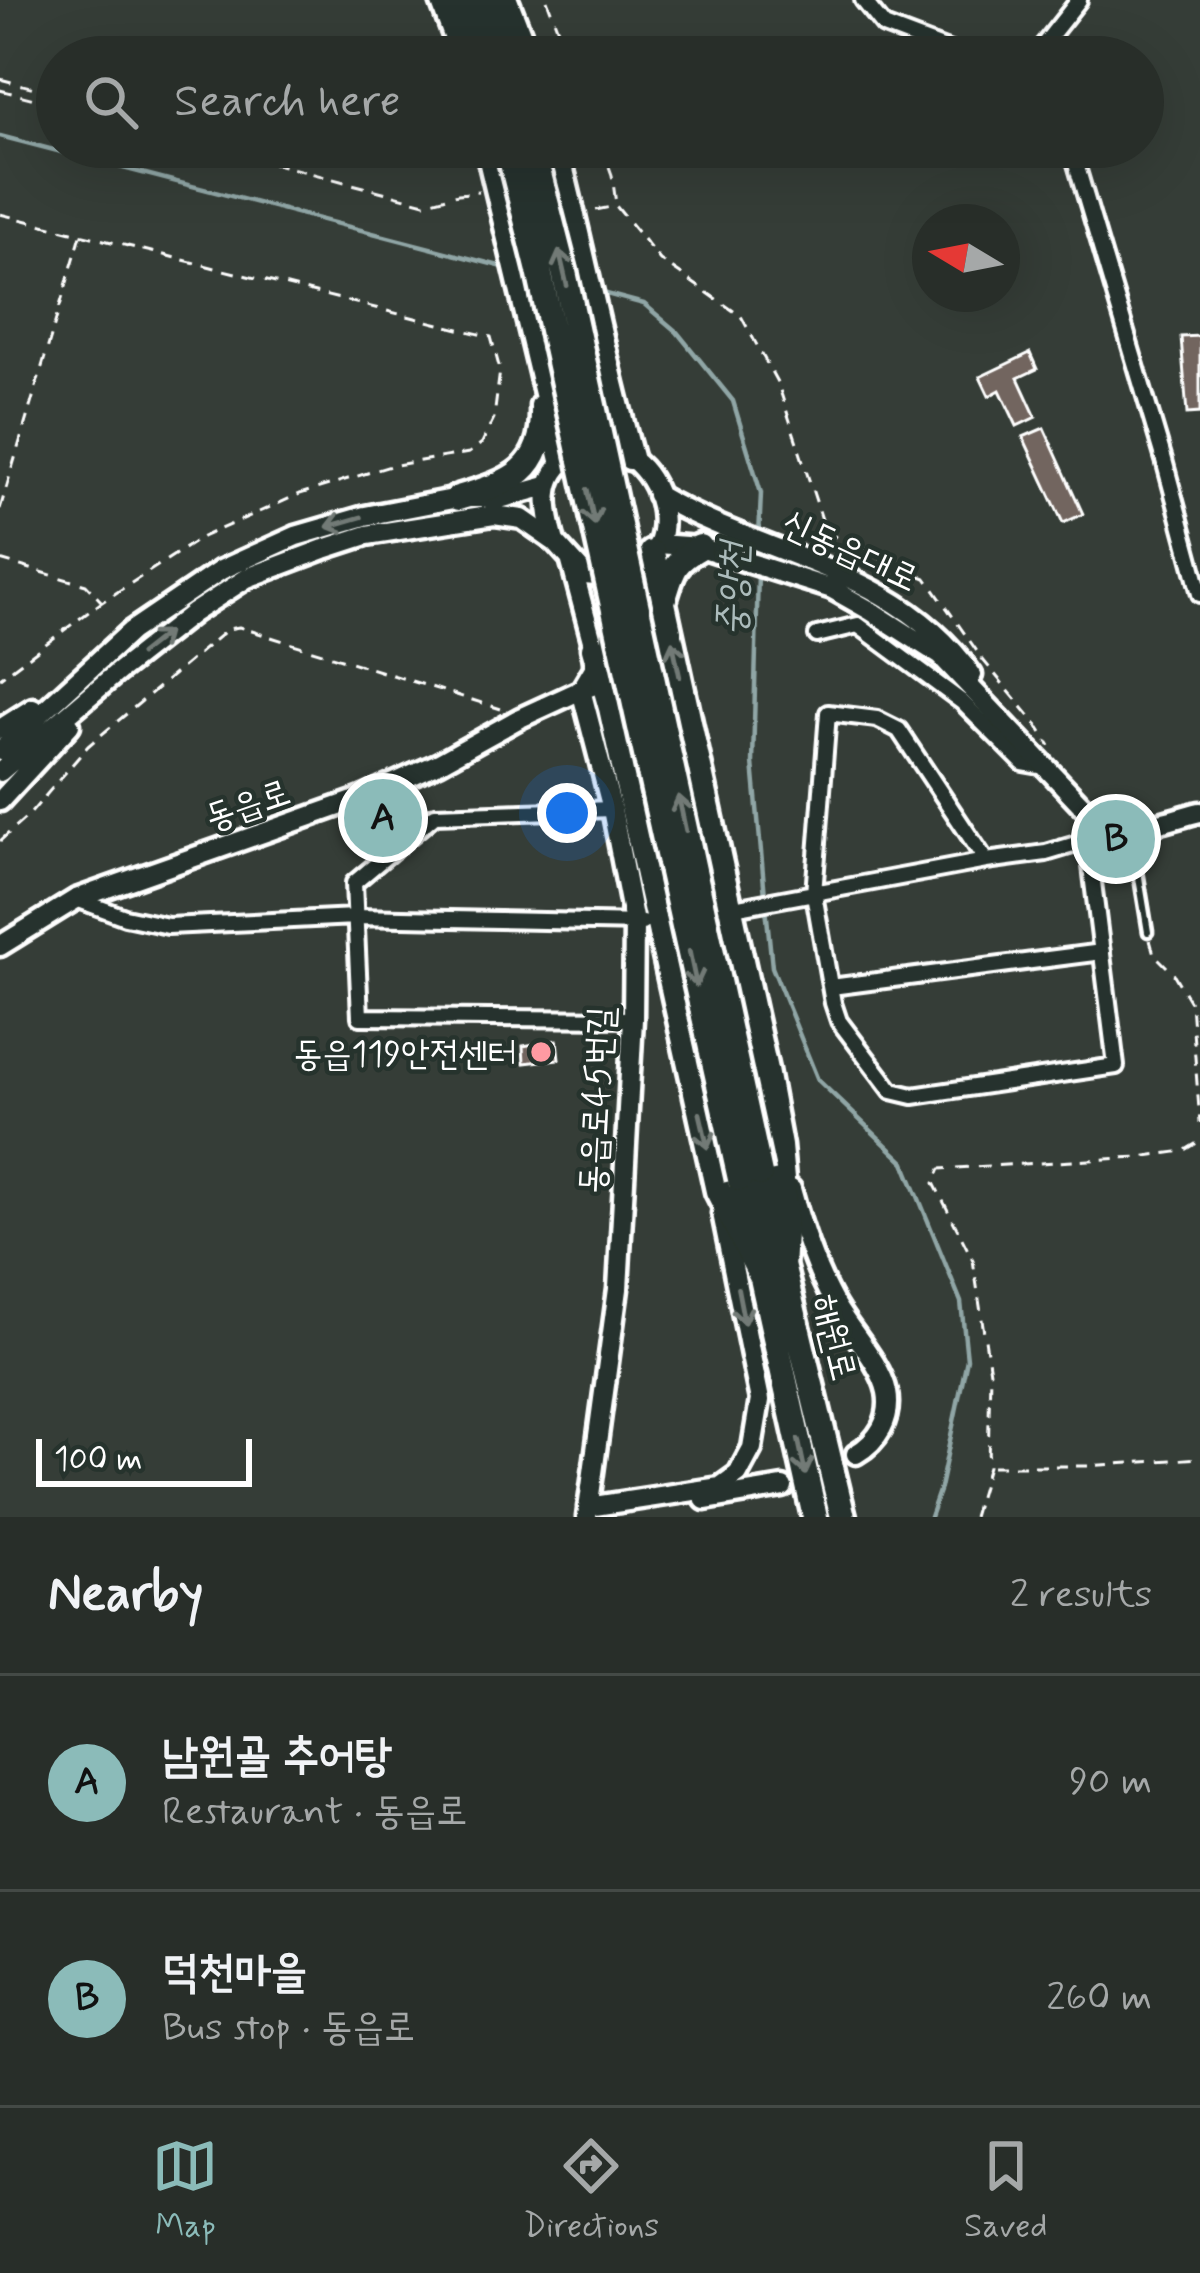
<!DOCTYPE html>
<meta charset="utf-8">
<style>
:root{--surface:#282e29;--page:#303631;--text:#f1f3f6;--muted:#a5a8a8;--line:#444a46;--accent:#8bbbb9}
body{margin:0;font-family:Mynerve,"Poor Story",sans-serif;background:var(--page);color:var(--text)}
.compass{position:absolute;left:912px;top:204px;width:108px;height:108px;border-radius:50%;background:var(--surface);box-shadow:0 12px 48px #0002;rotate:280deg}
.scale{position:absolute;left:36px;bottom:30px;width:216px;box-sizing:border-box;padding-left:12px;border:6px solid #fff;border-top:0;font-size:33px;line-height:42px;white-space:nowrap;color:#fff;-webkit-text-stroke:9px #26332d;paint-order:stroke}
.you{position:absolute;left:567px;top:813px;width:42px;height:42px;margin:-30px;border:9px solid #fff;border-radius:50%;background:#1a73e8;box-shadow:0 0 0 18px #1a73e833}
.badge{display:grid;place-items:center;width:78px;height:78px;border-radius:50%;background:var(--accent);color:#111;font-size:39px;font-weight:700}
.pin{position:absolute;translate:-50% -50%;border:6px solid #fff;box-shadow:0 3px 12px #0006}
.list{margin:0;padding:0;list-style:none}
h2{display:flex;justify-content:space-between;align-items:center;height:156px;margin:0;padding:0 48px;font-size:51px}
h2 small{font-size:39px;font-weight:400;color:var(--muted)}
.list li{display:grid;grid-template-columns:78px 1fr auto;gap:36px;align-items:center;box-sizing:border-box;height:216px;padding:0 48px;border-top:3px solid var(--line)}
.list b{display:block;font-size:45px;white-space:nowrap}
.list p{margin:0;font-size:39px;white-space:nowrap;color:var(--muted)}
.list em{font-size:39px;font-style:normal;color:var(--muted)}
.icon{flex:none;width:66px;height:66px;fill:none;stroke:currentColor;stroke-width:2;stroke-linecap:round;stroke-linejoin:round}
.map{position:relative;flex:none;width:1200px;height:1517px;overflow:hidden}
.search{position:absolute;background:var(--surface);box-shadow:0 12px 48px #0002;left:36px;right:36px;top:36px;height:132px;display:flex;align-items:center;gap:30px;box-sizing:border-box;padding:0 42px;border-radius:66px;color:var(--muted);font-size:45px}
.sheet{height:588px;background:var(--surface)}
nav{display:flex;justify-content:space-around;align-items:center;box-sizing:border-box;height:168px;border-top:3px solid var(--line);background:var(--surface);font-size:33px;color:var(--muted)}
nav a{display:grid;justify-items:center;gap:6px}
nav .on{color:var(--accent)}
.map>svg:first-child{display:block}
</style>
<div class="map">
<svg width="1200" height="1517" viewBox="0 0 1200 1517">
<rect width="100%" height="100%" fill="#353d37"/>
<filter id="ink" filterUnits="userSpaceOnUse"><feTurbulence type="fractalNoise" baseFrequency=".00833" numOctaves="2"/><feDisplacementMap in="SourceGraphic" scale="24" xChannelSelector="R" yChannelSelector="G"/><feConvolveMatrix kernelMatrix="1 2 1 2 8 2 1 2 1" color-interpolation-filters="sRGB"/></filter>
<g filter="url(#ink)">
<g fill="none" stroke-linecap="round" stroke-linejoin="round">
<path stroke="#90a6a6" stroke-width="4.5" d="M0,136L507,268
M599,292L644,304L677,332L733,401L761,493L759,537
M758,572L753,763L765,896
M766,907L772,967L818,1080L904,1162L961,1302L967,1359L940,1488L930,1517"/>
</g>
<path fill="#72655e" stroke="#fff" stroke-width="3" d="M1200,336V413L1187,414L1181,337Z
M1030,353L1037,369L1018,378L1036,417L1017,426L1000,390L989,396L980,377Z
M1044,428L1083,514L1063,523L1023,437Z
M557,1040L559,1059L524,1063L523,1046Z"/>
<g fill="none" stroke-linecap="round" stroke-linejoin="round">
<g stroke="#fff" stroke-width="15">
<path id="lane" d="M1131,829L1148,932"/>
</g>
<g stroke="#fff" stroke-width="22">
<path id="street" d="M863,0L884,26L966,57
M1044,57L1041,48L1079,0
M1071,147L1164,460L1200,594
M817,635L858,625L962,702L1023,763L1046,767
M612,809L435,815L354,883L360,1017L633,1019
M986,861L899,730L877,719L828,713L814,894L833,1003L839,1021L892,1091L913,1096L1116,1066L1090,858L1083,842
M76,899L125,917L168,926L355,917L642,923
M723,910L986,861L1046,853L1083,842L1103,823
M831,987L1102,952"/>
</g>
<g stroke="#fff" stroke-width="27">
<path id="secondary" d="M621,453C653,466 672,513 658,545C655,551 650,556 647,561
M657,495C763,557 898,568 972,675
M555,542C546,510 539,475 572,456
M658,544L700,547L832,589L871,611L941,656L1092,816C1129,839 1162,821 1200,812
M571,562L594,648V668L581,690L605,681L609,673L611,630
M0,729L33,708
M0,751L131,631L221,570L296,536L365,516L458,498H503L547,486
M0,772L119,671L193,613L247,578L324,549L367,535L494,515L522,519L555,542L585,575L618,578
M0,801L70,725
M0,946L76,899L359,799L439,763L520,718L581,690L612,809L634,923L633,1019L618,1289L587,1517
M791,1189C802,1229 814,1267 834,1303C849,1330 881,1363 887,1392C892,1419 878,1441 856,1454
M705,1500L783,1487
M588,1507L720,1487L738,1474L752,1448L760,1400L722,1213"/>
</g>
<g stroke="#fff" stroke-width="33">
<path id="highway" d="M443,0L464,57
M465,0L483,57
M485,0L505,57
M505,0L527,57
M488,147L563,460
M555,147C582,250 601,354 630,457
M458,498C512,482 545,471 543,406
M652,553L765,1070L779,1146L785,1214L782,1269
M664,598C673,570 673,562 700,547
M594,648L611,708L718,1191L763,1280
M760,1174L843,1517
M740,1179L815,1517"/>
</g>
<path stroke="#fff" stroke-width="3" stroke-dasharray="12 9" stroke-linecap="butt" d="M547,0L568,57
M0,79L57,94
M0,90L57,105
M211,147L425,203L458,194L479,192
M602,147L612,175L616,204
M596,210L616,206L660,260L741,316L778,384L825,529L838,539L859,543L884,561L926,578L983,660L1037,725L1050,746
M0,214L491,337L500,370L494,418L482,443L469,453L390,466L300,494L202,537L102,602L0,678
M0,509L81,235
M0,560L86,585L101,601
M0,841L30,814L88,746L228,629L239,627L501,709
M1150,940L1154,954L1173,973L1191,1004L1200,1123
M992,1466H1088L1200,1458
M973,1517L988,1466L990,1372L973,1260L934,1183L940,1169L1138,1157L1184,1151L1200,1141"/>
<use href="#lane" stroke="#26332d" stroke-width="6"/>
<use href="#street" stroke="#26332d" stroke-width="14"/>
<use href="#secondary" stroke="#26332d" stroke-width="18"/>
<use href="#highway" stroke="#26332d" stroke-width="24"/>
<g stroke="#fff" stroke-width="33" stroke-linecap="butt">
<path id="highway-bridge" d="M508,147L539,271L740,1179
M532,147L564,272L760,1174"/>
</g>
<use href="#highway-bridge" stroke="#26332d" stroke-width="24"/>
</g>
<defs><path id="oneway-shaft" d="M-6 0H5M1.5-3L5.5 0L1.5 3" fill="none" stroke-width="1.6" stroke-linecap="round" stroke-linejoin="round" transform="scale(3)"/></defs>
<g stroke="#727a76">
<use href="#oneway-shaft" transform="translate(563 268) rotate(-103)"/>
<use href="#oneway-shaft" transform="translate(591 507) rotate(78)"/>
<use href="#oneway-shaft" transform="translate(344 522) rotate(164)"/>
<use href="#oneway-shaft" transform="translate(154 643) rotate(-38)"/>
<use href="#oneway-shaft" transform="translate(676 659) rotate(-102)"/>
<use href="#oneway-shaft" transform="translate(682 813) rotate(-102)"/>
<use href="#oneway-shaft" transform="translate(693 969) rotate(78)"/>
<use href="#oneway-shaft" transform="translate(704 1131) rotate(77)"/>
<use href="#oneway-shaft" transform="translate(741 1306) rotate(79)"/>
<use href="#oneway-shaft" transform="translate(802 1457) rotate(78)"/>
</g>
</g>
<circle fill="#ff9aa2" stroke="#26332d" stroke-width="4.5" cx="541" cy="1052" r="12"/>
<g text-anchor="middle" stroke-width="9" stroke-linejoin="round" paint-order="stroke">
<g font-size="36" fill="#fff" stroke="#26332d">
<text transform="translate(851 549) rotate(25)" y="13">신동읍대로</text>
<text transform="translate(247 803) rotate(-19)" y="13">동읍로</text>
<text transform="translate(595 1100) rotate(-87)" y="13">동읍로45번길</text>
<text transform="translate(836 1337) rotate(76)" y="13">해원로</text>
</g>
<g font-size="36" fill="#fff" stroke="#26332d" text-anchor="end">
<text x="517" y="1065">동읍119안전센터</text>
</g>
<g font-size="39" font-style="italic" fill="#acbcbc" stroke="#26332d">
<text transform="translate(731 589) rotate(-88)" y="14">중앙천</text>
</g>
</g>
</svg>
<svg class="compass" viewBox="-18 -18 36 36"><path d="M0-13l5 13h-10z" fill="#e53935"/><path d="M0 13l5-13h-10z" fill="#a5a8a8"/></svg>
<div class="scale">100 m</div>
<div class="you"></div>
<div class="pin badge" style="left:383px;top:818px">A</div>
<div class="pin badge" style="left:1116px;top:839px">B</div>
<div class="search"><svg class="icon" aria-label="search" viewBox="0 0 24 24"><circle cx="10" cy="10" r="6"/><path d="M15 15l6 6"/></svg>Search here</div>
</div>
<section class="sheet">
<h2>Nearby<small>2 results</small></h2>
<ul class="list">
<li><span class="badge">A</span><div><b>남원골 추어탕</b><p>Restaurant · 동읍로</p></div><em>90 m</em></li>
<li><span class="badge">B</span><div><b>덕천마을</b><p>Bus stop · 동읍로</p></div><em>260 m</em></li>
</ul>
</section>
<nav>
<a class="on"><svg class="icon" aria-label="map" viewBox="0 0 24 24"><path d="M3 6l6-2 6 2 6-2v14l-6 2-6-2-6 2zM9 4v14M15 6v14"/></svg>Map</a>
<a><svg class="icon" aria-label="directions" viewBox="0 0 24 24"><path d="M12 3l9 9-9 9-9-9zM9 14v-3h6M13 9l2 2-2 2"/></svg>Directions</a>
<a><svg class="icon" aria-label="saved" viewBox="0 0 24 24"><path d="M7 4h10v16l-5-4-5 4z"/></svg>Saved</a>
</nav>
